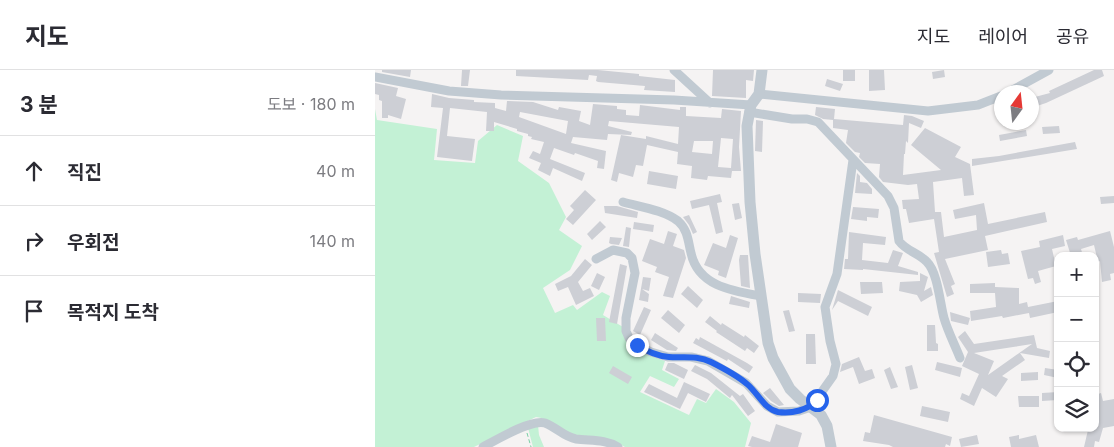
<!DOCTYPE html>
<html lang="ko">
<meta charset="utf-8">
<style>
:root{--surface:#fff;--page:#f2f2f3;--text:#2b2b33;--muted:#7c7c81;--line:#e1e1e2}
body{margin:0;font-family:Inter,"Noto Sans KR",sans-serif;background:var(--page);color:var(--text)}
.controls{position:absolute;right:15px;bottom:15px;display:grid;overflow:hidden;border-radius:10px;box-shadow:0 1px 4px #0004}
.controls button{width:45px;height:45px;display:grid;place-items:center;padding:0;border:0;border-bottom:1px solid var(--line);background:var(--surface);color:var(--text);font:25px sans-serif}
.compass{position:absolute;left:619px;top:15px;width:45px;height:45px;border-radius:50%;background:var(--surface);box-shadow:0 1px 4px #0004;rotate:15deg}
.stop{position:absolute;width:15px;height:15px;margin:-11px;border:4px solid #2563eb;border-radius:50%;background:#fff}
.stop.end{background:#2563eb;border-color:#fff;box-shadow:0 1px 5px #0008}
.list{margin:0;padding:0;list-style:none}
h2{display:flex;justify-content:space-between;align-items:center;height:65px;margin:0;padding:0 20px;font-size:21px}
h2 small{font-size:16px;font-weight:400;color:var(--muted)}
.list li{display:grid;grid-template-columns:32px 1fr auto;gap:15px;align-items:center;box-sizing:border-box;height:70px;padding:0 20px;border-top:1px solid var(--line)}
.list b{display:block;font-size:19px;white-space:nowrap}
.list em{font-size:16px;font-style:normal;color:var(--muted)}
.icon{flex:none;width:28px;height:28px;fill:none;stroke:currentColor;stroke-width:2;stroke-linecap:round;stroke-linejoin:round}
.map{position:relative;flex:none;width:739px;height:377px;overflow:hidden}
header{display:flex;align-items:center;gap:30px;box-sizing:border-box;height:70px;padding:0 25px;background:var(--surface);border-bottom:1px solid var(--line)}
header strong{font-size:24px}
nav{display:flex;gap:28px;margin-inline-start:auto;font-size:18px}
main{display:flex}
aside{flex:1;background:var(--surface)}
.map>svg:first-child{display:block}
</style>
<header>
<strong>지도</strong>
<nav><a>지도</a><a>레이어</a><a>공유</a></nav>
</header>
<main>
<aside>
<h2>3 분<small>도보 · 180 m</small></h2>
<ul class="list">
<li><svg class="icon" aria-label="ahead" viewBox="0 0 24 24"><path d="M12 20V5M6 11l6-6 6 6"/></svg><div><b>직진</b></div><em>40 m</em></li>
<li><svg class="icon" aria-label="right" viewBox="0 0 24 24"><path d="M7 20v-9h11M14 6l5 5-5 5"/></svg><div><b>우회전</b></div><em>140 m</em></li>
<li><svg class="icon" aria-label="arrive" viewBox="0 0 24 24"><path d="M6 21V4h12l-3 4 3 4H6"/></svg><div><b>목적지 도착</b></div></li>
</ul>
</aside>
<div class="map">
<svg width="739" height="377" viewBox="0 0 739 377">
<rect width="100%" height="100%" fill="#f5f3f3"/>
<path fill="#c3f1d5" d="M0,39L2,50L62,59L59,90L100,93L103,71L122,55L148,66L143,91L174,113L191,147L184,160L207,176L195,200L168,218L180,243L198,235L202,240L227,222L235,226L228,245L248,257L254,272L268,283L290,291L287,300L304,309L299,317L275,306L265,322L314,345L322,329L331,333L341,319L359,332L376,353L370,377H250C233,367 211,369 192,363C181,359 173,348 161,347L99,377H0Z
M163,355L164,365L169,377H158L153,358Z"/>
<path fill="#cdcfd5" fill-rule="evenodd" d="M7,0H36L35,7L7,2Z
M87,0H95L93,16H86Z
M141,0H223L264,4V6L300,10V22L269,20L270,16L223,12L221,11L222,6L214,5L213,10L141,6Z
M338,0H379L378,11L371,10V28L337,26Z
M468,0H480V11H468Z
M494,0H509L510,20L494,21Z
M569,0L570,7L558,9L557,2Z
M719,0H727L729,6L671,33L656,38V28L675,23L674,21Z
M452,9L468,14L465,21L450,16Z
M0,13L23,18L21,26L31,29L26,49L13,45V48H7V31L4,30V25L0,24Z
M57,24L74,28L99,30V32L120,33V38L131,41L132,31L158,32L183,40L184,37L206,41L204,51L215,55L218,34L242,36V39L251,40V45L264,46L265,35L305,40V37H311V46L346,48L347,39L366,41L364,77L366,101H357L356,108L333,106L332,110L316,108L317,96L302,94L303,82L272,75L268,96L261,95L258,107L244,103L242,112L236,110L246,65L271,69V66L303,74L304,57L234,51L233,56L257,62L256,65L233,64L232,70L198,67L196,73L231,81L229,99L222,98L223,91L200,83L199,85L179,78L175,89L210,103L207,111L178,98L175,106L163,100L166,93L154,88L158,81L165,84L169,72L156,69L157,67L153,66V64L142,61V59L119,52V61H111L112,42L75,38L72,66L100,69L97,91L62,87L68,38L56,37ZM145,42L193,51L191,64L144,47ZM346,68L358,69L356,98L343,97ZM319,71H338L337,84L317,82Z
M441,37L460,39L459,49L528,55L529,45L537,46L549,51L546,58L534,53L533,73L531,71L530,84H529L528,105L566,100L536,75L550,58L586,77L580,87L595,94L599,125L589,126L587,108L558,112L560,142H566L569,167L602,160L601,145L580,149L578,140L609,133L613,154L670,142L672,152L610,166L613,180L570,189L580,214L576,216L579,224L572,227L559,183L564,182L559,149L534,153L531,139H528L527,130L544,129L542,114L533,115L508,112L504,107L505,94L490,93L484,87L485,83L480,82L471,73L473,60L458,58V50L448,49L440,45Z
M381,50L388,51L387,82L380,81Z
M684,56L685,63L668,64L667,57Z
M651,60L652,66L625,71L624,65Z
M700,72L702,79L597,96V89L624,86Z
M274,101L303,106L301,119L272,114Z
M482,103L485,106V112L492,113L497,119V124L480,123Z
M210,120L221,130L198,155L191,149L199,140L195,136Z
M345,124L347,132L342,133L348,162L341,164L334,135L317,139L315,131Z
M739,126V133L726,134L725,127Z
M364,133L367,148L360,150L357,134Z
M229,136H242L263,142L262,148L230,143Z
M478,137L504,139L503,148L492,147V151L476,149Z
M314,145L322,162L318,164L314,155L308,147Z
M225,151L231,157L217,170L212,164Z
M259,152L279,155L278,162L258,159Z
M251,157L256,158L254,177L248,176Z
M293,161L302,164L298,176L309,180L311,188L298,228L288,226L294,207L280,202L282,197L267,191L275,169L289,174Z
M735,161L739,177V203L735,204L736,210L727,212L725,191L723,192L719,175L706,179L708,186H696L691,170L702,167L703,170Z
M474,162L511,167L510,175L488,173L487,190L513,193L518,180L528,183L523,196L543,202V205L488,199V200L469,199L470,189H473Z
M355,165L363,168L351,208L343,205L344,201L329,195L338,173L351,178Z
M688,165L690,176L677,179L681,196L663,201L666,212L660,214L658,208L653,209L646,181L665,177L664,171Z
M235,167L247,168L244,175L236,174L234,173Z
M626,180L627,184L633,183L635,194L613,197L611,182Z
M365,185H373L375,218L366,216L364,190Z
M210,189L217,195L203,212L208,221L215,218L219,226L201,235L193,217L183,221L180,214L196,206Z
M245,194L252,196L242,254L234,252Z
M222,203L230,207L224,220L216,216Z
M545,203L553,207L549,221L556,217L558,225L546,232L542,225L524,221L525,212L545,211Z
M268,207L276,208L274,221L267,219L274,224L273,232L264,230Z
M485,212H507L508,223L486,224Z
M620,213V217L644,218V234L652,232L653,237L683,231V242L655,248L654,243L628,248L627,246L596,251L595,241L621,237L620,223H595V214Z
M313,216L328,230L322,238L306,224Z
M463,220L497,237L493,246L463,231L457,240Z
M423,223L446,224L445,233L423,232Z
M356,226L375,232L374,238L354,234Z
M269,237L276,240L265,265L258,261Z
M293,240L310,255L304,263L286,248Z
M414,240L420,261L414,262L408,241Z
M575,242L595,248L593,255L576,251Z
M335,246L346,255L347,253L369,267L370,265L384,276L379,283L372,278L370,281L341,262L342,261L330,252Z
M221,248H230L231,271H222Z
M552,255H560L561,273L563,274V281H552Z
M590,261L599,274L659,265L662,278L675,281L674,288L645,283L650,290L627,306L633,309L621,327L607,318L599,336L585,329L587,323L594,326L604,304L587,296L593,282L583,267ZM657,274L613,305L619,291L599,283Z
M280,263L303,278L301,281L292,280L276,270Z
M431,264H440L441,294H431Z
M325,267L372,293L378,297L374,303L353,289L352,291L318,273L321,268L324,270Z
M484,287L490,301L497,299L500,308L484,314L478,297L465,302L467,294Z
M562,292L587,298L585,307L560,300Z
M293,293H299L313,300L309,309L290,300Z
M320,295L336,303L365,326L368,324L380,341L373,346L357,325L355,328L332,309L316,301Z
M537,295L543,318L535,320L530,297Z
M238,296L257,307L253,314L234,303Z
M515,297L523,317L516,319L509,300Z
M670,298L683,300V308L669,305Z
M663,302V310L646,311V303Z
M309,312L335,324L331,332L313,323L305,339L269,322L274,314L302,328Z
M395,318L409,335L404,336L396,331L388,323Z
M683,322V330L667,331V323Z
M726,323L728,331L739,329V356L728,358L724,372L720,371L719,377H709L713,360L717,361L716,358H720V349H722L720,340V325Z
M643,326H664V337H644Z
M547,336L575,342L573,352L545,346Z
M499,345L577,367L575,376L571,374L570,377H518L514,375L488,371L490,362L495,363Z
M401,354L427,363L423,377H377L373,376L377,366L395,372Z
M602,365L604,374L586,377L584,369Z
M644,365V369L661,365L664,377H636L634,367Z"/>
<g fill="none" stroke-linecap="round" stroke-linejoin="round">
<path stroke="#7ad0a6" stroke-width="1" stroke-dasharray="4 2.5" stroke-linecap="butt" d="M152,363L156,377"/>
<path stroke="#c1cad2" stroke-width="9" d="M299,0L335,33
M0,7L74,21L126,25L299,30L376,35
M634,22L674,0
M384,24L553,41L603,35L626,26
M374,42L417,49H432L443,52L513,126L519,138L524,171C531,181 544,183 552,192C563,203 565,234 569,248C573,262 580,275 585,288
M248,132C266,137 288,140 303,151C313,160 313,171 316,183C323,216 357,221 386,226
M221,189L238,180L252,183L257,188L260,203L251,248V261L254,268L262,275L276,282L293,287H316L333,291L371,313L392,336L403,342L424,341L436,337L458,306L461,294L455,271L450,237L462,204L478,90
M108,377C121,370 156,349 170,353C181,357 189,367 201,369C216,371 230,369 243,377"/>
<path stroke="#c1cad2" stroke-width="11" d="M387,0L384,24L376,35L372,56L375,132L380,184L393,273L398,288L415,319L425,329L446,345L452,356L456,377"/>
</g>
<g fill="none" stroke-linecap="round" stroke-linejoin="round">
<path stroke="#2563eb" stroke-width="6" d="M262,275C271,281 283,286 294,287C308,288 323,285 336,292C346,297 364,307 372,314C383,323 389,339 403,342C417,344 433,340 442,330"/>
</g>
</svg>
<div class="controls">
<button>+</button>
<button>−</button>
<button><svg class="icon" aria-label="locate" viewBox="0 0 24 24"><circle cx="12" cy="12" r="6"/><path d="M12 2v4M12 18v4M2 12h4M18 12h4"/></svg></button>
<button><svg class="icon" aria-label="layers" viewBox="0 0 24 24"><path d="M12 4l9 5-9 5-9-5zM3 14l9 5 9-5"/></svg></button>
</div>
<svg class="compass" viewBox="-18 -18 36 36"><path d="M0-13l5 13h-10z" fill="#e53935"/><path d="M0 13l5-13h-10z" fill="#7c7c81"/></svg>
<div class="stop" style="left:442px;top:330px"></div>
<div class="stop end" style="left:262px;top:275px"></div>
</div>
</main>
